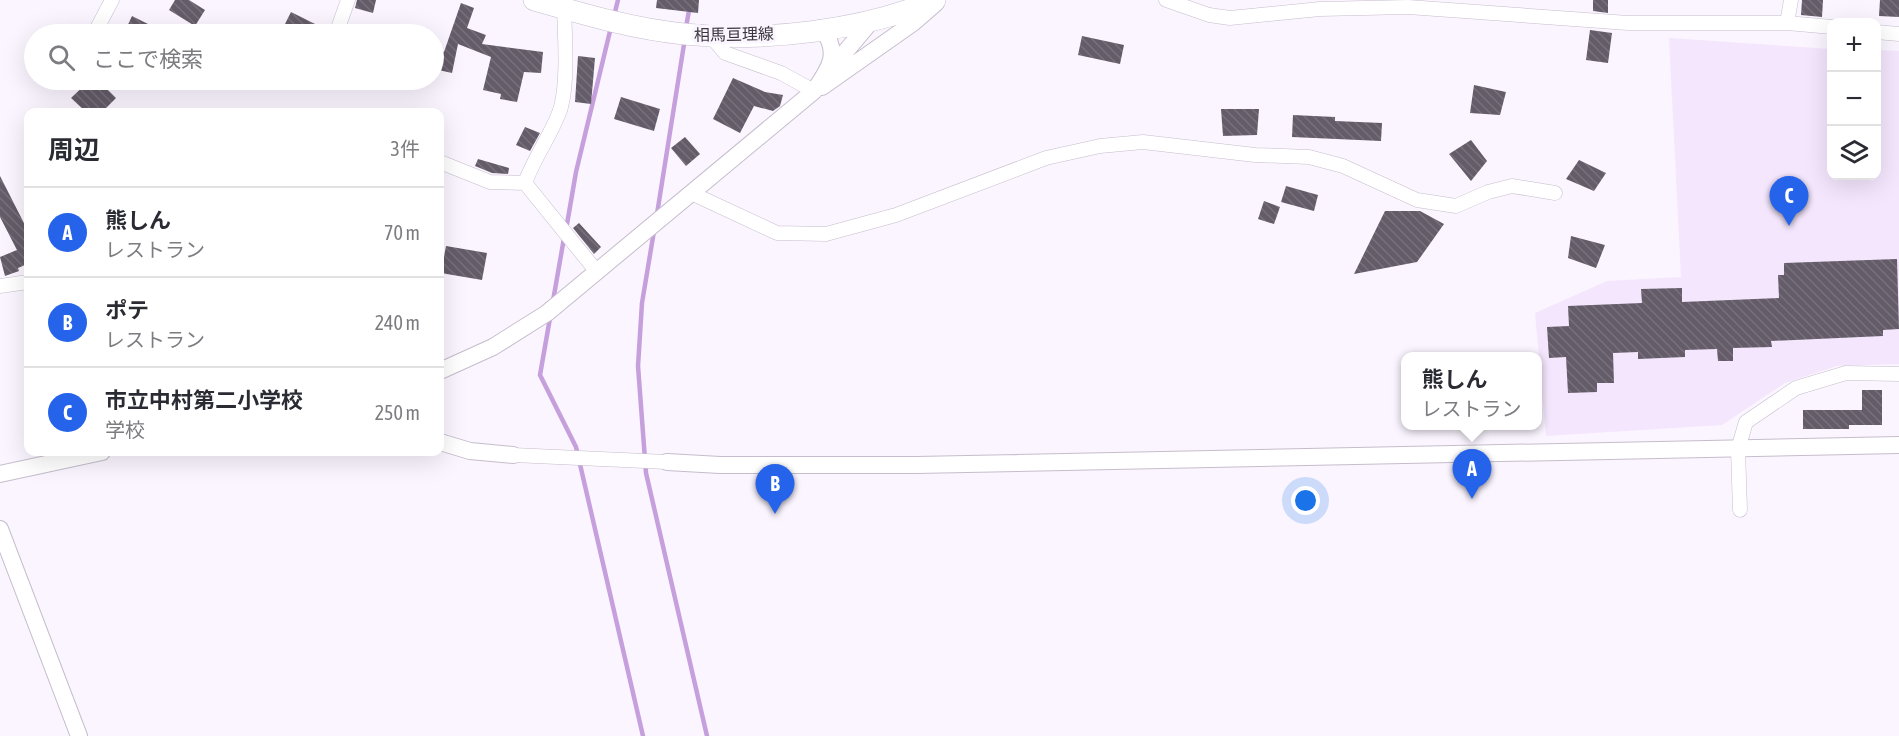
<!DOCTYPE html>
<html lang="ja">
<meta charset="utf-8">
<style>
:root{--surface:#fff;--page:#f7f7f7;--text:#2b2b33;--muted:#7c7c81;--line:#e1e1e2;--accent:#2563eb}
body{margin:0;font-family:"Asap Condensed","Noto Sans JP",sans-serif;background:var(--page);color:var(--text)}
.controls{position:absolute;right:18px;top:18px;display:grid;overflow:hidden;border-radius:12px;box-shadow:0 6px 24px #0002}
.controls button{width:54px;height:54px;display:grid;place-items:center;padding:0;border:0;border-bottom:2px solid var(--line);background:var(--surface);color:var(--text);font:30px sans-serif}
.you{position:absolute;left:1306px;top:501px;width:21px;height:21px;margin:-15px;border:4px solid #fff;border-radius:50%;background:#1a73e8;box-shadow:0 0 0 9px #1a73e833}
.badge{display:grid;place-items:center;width:39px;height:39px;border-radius:50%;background:var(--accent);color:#fff;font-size:20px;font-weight:700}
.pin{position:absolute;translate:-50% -50px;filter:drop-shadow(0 2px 3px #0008)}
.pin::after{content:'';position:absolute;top:32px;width:21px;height:18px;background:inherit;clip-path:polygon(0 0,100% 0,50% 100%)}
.popup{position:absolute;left:1401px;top:352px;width:141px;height:78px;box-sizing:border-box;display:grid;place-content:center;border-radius:12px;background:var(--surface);filter:drop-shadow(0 2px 4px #0005);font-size:20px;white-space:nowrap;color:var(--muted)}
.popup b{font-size:22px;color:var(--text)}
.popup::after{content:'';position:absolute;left:50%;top:100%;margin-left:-12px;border:12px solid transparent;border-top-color:var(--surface)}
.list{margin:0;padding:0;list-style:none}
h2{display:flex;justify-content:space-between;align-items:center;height:78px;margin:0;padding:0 24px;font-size:26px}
h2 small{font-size:20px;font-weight:400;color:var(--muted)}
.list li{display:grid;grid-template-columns:39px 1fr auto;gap:18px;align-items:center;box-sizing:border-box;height:90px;padding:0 24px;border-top:2px solid var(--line)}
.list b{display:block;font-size:22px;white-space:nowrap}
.list p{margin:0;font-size:20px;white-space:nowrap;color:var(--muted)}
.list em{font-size:20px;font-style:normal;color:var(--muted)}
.icon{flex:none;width:33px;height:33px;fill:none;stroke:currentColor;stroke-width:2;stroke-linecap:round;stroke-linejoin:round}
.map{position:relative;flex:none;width:1899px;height:736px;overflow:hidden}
.search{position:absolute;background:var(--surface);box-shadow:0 6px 24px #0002;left:24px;top:24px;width:420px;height:66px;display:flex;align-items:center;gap:15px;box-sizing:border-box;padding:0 21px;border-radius:33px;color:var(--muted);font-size:22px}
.panel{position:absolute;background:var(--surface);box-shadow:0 6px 24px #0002;left:24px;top:108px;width:420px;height:348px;border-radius:12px}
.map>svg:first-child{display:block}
</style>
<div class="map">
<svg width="1899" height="736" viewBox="0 0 1899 736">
<defs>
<pattern id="building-back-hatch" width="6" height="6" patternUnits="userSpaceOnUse" patternTransform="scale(1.5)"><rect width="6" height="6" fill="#645c69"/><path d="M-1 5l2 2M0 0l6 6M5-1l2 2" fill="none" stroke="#77717b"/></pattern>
</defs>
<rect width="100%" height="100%" fill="#fbf5ff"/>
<path fill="#f4e6fd" d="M1669,38L1831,49L1832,176H1876L1877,50L1899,51V364L1837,366L1785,383L1722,425L1546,436L1535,313L1607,281L1681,277Z"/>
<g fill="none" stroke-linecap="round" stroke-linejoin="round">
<path stroke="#c5a0dc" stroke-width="4.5" d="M614,16L618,0
M686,27L691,0
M657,214L685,38
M566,230L576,172L611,27
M654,231L642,303L638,366L646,473L707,736
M553,301L564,238
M550,318L540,375L576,447L643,736"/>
</g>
<path fill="url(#building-back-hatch)" d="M175,0H189L205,10L195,26L169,10Z
M357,0H376L373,13L355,8Z
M657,0H699L698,13L656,8Z
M1593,0H1608V13L1593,11Z
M1802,0H1823L1822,17L1801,15Z
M1880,0H1899V17L1879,16Z
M461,3L474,8L467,28L486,35L482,44L543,52L541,73L524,72L517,102L500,99L501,94L483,90L491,57L458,44L452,73L434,69V50L444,52Z
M291,12L319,26L314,34H280Z
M132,16L168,34H131L125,31Z
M1590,30L1612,33L1608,63L1586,60Z
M1082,36L1124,45L1120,64L1078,55Z
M578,56L595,58L591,104L575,102Z
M733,78L765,92L783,95L780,106L773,111L754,106L740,133L713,119Z
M90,80H98L116,98L102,112H86L71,98Z
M1474,85L1506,92L1500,115L1470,113Z
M621,97L660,109L654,131L614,119Z
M1221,109H1259L1257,135L1223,136Z
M1293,115L1335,117V121L1382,123L1381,141L1292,137Z
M525,127L540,133L530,151L516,145Z
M685,137L700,154L686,166L671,148Z
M1471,140L1487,161L1471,181L1449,154Z
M478,159L509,168L508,174L492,173L475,166Z
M1579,160L1606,173L1594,191L1566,179Z
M0,176L28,231V272L25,265L18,268L19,271L5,276L0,257L17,250L0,217Z
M1286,186L1318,195L1314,211L1281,202Z
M1264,201L1280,207L1274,224L1258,219Z
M1385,211H1420L1444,224L1417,262L1354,274Z
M579,223L601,247L594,254L573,228Z
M1571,236L1605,245L1596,268L1568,258Z
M446,246L487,253L482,280L441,273Z
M1897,259L1899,329L1883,330V336L1771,341L1772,347L1733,348V361H1718L1717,349L1685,350V357L1638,359V352L1613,353L1614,383H1597V392L1568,393L1566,357L1549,358L1547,327L1569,326L1568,306L1642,303L1641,289L1682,288V302L1779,298L1778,275H1784V263Z
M1862,390H1882V425H1849V429H1803V410H1862Z"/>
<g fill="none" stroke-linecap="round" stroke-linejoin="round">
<g stroke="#c6bdcc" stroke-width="15">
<path id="minor" d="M1166,0L1209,15L1230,18L1320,9L1408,7L1628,23H1787L1832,27
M1787,23L1791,0
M1876,32L1899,34
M94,34L112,0
M336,34L348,0
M711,36L725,53L781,73L814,91
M440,162L490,182L525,183L597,272
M525,183C534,157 554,131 561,107C568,81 565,36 564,9
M691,193L777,233L826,234L896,215L1046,158L1100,146L1143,142L1255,155L1309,157L1343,166L1417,200L1456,206L1488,192L1512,186L1555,193
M0,286L28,282
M513,455L667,462
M1740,510L1738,449L1746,422L1796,388L1846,373L1899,374"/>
</g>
<g stroke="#c6bdcc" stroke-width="18">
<path id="tertiary" d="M830,70L873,19
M822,87L913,23L936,3
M440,371L493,347L547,313L814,91C829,69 841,54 822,28
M440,442L470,451L513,455
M667,462L720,465H916L1899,445
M0,474L102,452
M0,529L79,736"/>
</g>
<g stroke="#c6bdcc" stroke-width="22">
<path id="primary" d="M534,0C583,14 633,29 684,34C763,42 862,31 935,0"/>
</g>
<use href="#minor" stroke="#fff" stroke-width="14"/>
<use href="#tertiary" stroke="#fff" stroke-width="16"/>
<use href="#primary" stroke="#fff" stroke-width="21"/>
</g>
<g text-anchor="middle" stroke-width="6" stroke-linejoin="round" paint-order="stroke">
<g font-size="16" fill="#3a363d" stroke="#fbf5ff">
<text transform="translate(734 34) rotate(-1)" y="6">相馬亘理線</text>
</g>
</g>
</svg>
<div class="controls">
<button>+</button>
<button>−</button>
<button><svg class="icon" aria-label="layers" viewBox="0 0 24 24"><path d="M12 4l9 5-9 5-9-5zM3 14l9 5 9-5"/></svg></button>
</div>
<div class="you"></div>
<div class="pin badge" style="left:1472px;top:499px">A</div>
<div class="popup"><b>熊しん</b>レストラン</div>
<div class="pin badge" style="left:775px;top:514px">B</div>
<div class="pin badge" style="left:1789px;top:226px">C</div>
<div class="search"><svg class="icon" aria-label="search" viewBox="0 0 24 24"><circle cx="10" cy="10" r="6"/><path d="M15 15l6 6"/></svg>ここで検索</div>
<section class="panel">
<h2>周辺<small>3件</small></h2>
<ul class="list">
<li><span class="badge">A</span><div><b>熊しん</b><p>レストラン</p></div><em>70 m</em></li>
<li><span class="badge">B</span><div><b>ポテ</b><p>レストラン</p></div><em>240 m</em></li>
<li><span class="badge">C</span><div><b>市立中村第二小学校</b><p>学校</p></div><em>250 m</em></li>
</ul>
</section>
</div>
